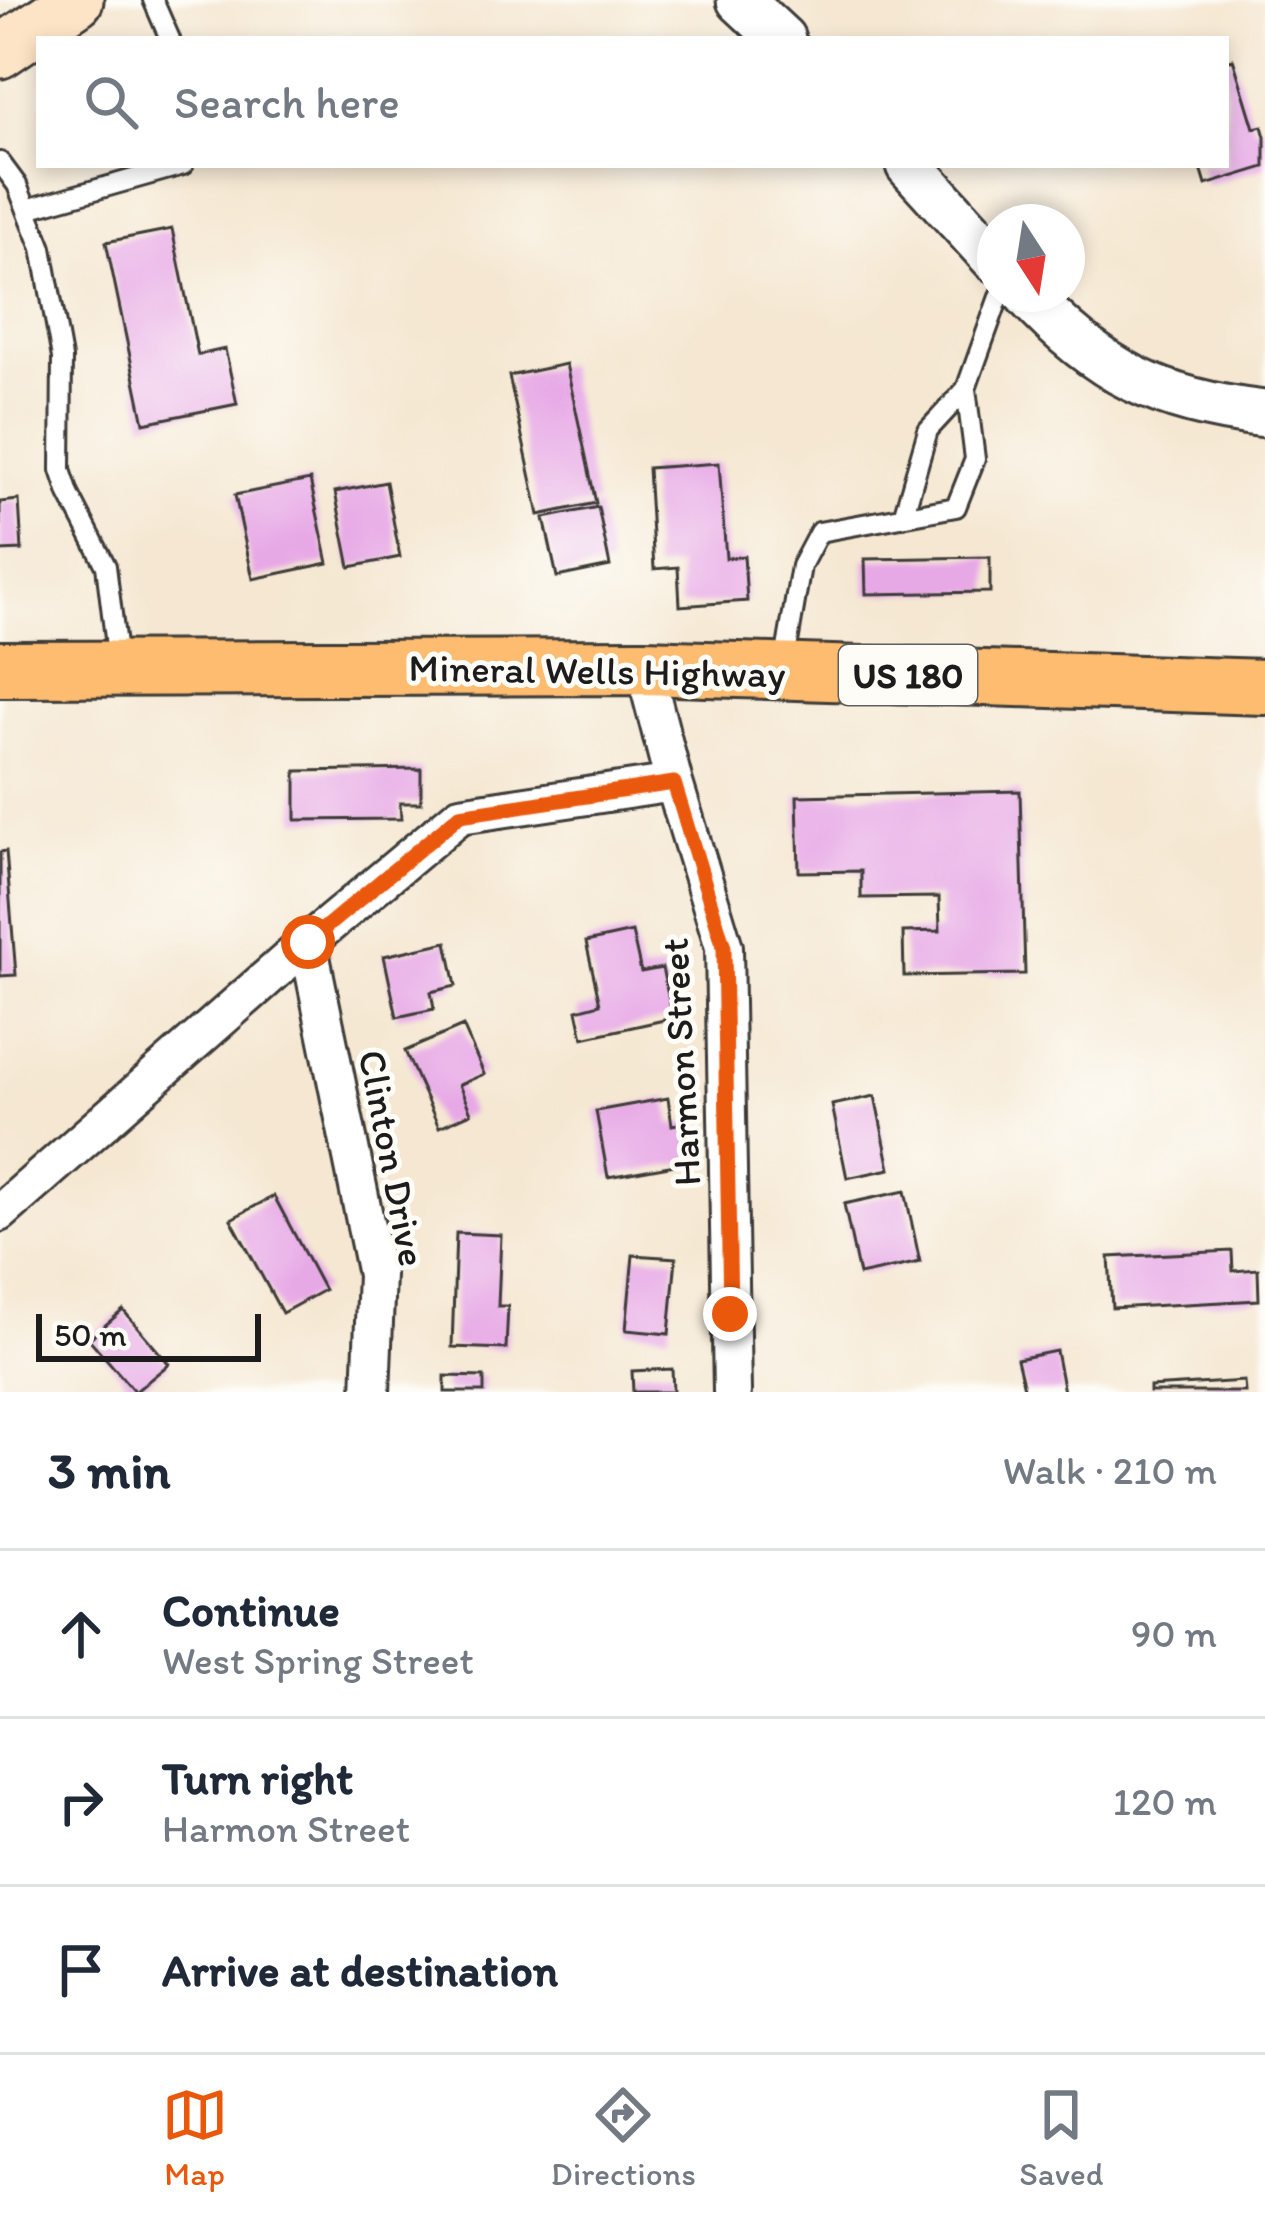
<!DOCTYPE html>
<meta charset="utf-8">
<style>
:root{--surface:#fff;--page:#f2f2f3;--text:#1f2937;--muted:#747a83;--line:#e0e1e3;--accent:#ea580c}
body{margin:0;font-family:Itim,sans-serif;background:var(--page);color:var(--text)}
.compass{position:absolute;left:977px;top:204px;width:108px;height:108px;border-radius:50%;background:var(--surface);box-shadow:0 6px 18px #0003;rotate:168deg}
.scale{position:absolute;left:36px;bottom:30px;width:225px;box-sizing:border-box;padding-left:12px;border:6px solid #1c1c1c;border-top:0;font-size:33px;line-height:42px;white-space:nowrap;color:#1c1c1c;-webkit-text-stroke:9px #fdfcf7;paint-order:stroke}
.stop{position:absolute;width:36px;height:36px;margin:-27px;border:9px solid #ea580c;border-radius:50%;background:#fff}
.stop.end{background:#ea580c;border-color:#fff;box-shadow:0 3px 12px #0008}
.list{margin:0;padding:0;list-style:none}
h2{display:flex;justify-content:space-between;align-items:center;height:156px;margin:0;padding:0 48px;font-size:51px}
h2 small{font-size:39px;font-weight:400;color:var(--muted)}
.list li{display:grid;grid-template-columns:78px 1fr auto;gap:36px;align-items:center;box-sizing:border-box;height:168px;padding:0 48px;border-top:3px solid var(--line)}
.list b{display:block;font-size:45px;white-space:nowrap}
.list p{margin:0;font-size:39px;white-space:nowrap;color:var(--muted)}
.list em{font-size:39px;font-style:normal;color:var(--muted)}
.icon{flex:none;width:66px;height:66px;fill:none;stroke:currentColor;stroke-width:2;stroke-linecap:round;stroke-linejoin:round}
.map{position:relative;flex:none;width:1265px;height:1392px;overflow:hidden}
.search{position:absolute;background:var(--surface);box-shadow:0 6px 18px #0003;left:36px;right:36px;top:36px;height:132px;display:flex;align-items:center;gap:30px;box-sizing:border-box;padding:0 42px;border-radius:0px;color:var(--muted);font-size:45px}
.sheet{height:660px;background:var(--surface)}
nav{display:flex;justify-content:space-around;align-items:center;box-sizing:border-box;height:168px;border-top:3px solid var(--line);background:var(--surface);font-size:33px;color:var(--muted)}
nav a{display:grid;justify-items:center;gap:6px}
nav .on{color:var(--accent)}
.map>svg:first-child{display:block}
</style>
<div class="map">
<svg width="1265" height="1392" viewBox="0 0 1265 1392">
<rect width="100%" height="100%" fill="#fdfcf7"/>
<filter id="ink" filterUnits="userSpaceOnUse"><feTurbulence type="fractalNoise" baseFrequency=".00833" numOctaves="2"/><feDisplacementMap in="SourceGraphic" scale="24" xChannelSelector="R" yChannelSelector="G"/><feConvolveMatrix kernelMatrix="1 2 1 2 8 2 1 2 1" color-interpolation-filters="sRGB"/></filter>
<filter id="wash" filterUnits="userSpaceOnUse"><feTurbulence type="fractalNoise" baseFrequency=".004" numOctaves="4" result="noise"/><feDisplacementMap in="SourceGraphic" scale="48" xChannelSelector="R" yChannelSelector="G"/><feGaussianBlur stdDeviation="2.7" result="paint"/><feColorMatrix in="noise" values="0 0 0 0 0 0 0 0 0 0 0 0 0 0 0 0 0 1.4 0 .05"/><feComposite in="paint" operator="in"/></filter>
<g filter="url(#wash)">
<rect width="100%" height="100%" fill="#f5e7d1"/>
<g id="blocks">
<path fill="#e7a9e6" d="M1233,59L1254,128L1262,126L1265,137V167L1206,185L1200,165H1226V61Z
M172,229L198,355L225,349L237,404L144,423L106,242Z
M566,364L596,503L539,515L509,376Z
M719,463L726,558L744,556L747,601L680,606L678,567L654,569L648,468Z
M310,480L328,563L253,579L235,495Z
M386,482L400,557L350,567L335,492Z
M19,500L22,550L0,551V502Z
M598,507L610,566L557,577L544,518Z
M990,557V592L866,594L865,559Z
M421,769V803H400L401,819L296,820V771Z
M1020,791L1025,974L904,976L903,932L940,931L939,897L861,898V871L799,872L797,796Z
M6,851L16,975L0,976V852Z
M632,932L641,972L662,968L673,1018L583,1038L577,1010L600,1004L586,942Z
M447,942L456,986L431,992L434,1009L397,1017L384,956Z
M463,1026L484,1074L459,1085L471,1113L439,1127L405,1051Z
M875,1096L890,1169L847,1178L832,1105Z
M668,1098L672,1125L690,1122L697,1161L608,1177L596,1111Z
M905,1191L920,1262L859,1275L844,1204Z
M274,1196L324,1290L282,1313L231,1219Z
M456,1233L501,1235L498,1306H508L506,1349L452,1347Z
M1232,1251L1233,1271L1258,1269L1259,1300L1112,1308L1109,1257Z
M633,1255L676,1258L669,1334L626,1330Z
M123,1310L169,1364L135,1392L89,1339Z
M1056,1351L1064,1392H1025L1017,1359Z
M672,1369L673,1392H633L632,1371Z
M445,1376L484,1377V1392H445Z
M1244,1381L1245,1392H1150V1387Z"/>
</g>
</g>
<g filter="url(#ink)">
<use href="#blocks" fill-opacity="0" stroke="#3d3a37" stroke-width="3"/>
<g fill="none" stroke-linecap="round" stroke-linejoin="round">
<g stroke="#3d3a37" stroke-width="24">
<path id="service" d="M153,0L170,39
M0,162L17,185L42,248L62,358L61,470L69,494L106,566L118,662
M27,209L183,165
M903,517L928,430L966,389L1000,294
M784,666L801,566L819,532L956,507L975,459L966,389"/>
</g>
<g stroke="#3d3a37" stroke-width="42">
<path id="minor" d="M644,667L674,783L724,947L732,1392
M308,942L376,1275L371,1392
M0,1213L308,942L460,815L674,783"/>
</g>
<g stroke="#3d3a37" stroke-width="51">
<path id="tertiary" d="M740,0L782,39
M909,165L995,259
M1027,294C1098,372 1160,402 1265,414"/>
</g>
<g stroke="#3d3a37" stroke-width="57">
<path id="secondary" d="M0,52L77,0"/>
</g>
<g stroke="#3d3a37" stroke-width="60">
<path id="primary" d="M0,669L644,667L1265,687"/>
</g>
<use href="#service" stroke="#fff" stroke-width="18"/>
<use href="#minor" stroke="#fff" stroke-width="36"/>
<use href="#tertiary" stroke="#fff" stroke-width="45"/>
<use href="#secondary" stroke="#fee4c6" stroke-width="51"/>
<use href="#primary" stroke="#fdbc70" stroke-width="54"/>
</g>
</g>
<g fill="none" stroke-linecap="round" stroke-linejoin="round" filter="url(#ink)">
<path stroke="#ea580c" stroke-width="15" d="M308,942L460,815L674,783L724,947L730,1314"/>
</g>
<g text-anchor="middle" stroke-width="10" stroke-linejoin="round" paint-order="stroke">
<rect fill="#fdfcf7" stroke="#605f5e" stroke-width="3" x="839" y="645" width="138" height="60" rx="9"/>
<g font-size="36" font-weight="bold" fill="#1c1c1c">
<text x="908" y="688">US 180</text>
</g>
<g font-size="39" fill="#1c1c1c" stroke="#fdfcf7">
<text transform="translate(597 670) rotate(1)" y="14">Mineral Wells Highway</text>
<text transform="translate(680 1062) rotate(-93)" y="14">Harmon Street</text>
<text transform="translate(393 1158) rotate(79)" y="14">Clinton Drive</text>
</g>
</g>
</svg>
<svg class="compass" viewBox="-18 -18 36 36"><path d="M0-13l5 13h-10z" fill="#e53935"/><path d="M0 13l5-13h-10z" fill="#747a83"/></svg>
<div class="scale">50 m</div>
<div class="stop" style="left:308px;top:942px"></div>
<div class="stop end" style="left:730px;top:1314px"></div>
<div class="search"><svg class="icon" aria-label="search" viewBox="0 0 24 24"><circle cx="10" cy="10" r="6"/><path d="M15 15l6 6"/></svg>Search here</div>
</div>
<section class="sheet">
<h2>3 min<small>Walk · 210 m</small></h2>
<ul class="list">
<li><svg class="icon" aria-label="ahead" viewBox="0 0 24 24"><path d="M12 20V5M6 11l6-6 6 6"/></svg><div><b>Continue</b><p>West Spring Street</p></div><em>90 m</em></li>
<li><svg class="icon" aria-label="right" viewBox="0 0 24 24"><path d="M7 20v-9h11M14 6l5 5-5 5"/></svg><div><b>Turn right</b><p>Harmon Street</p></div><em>120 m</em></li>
<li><svg class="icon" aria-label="arrive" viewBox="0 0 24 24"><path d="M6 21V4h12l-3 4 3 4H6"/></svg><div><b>Arrive at destination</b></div></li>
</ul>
</section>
<nav>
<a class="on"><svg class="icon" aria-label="map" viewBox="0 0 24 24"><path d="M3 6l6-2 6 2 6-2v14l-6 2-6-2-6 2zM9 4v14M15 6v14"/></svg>Map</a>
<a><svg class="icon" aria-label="directions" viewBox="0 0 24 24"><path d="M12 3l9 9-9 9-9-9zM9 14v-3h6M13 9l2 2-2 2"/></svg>Directions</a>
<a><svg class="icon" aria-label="saved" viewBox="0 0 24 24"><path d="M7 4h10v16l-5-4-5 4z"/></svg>Saved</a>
</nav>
